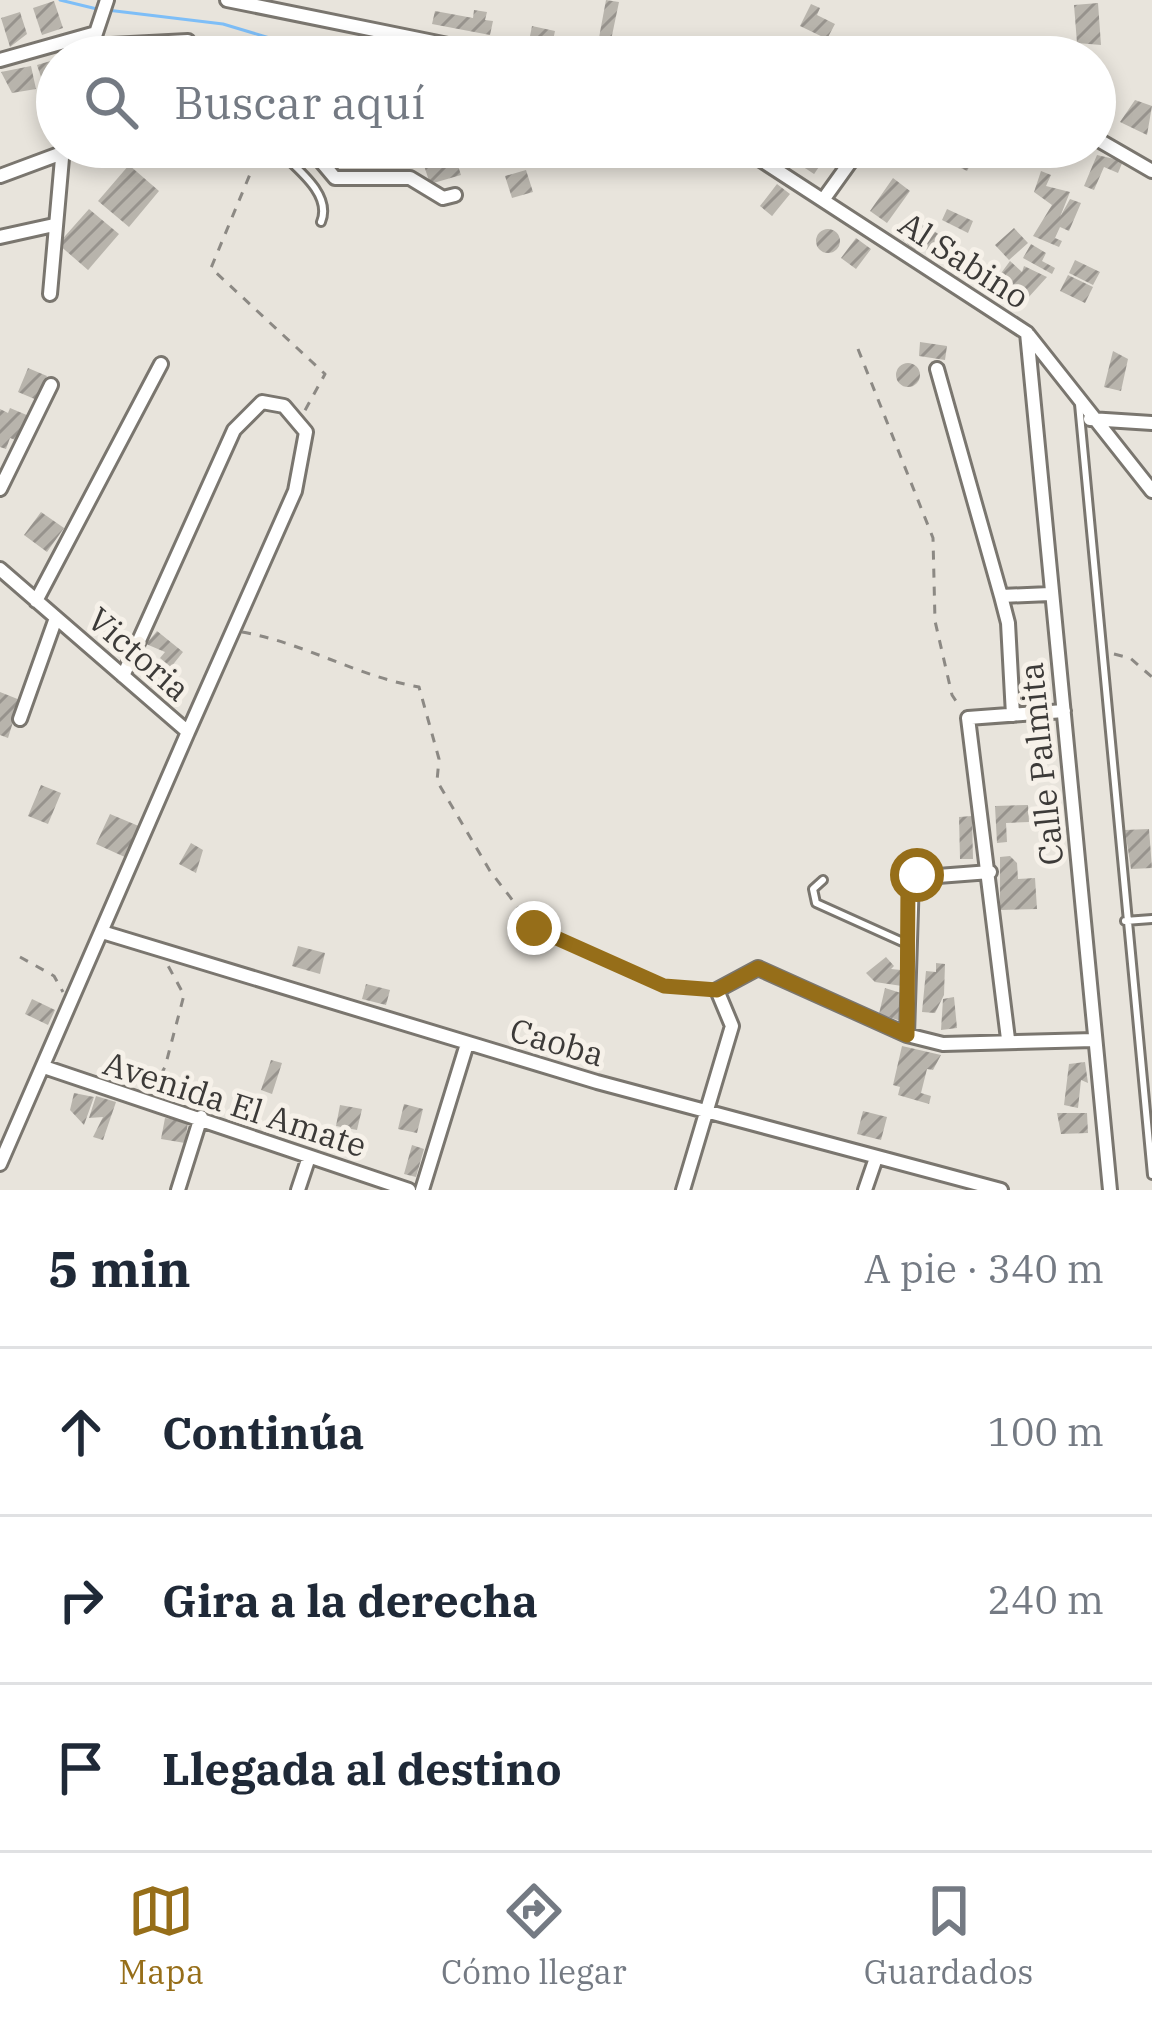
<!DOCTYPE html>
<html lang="es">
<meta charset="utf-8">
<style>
:root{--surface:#fff;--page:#f2f2f3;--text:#1f2937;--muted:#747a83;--line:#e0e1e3;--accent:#966e19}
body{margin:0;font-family:"IBM Plex Serif",serif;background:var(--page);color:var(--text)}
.stop{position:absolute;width:36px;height:36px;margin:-27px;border:9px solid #966e19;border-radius:50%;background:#fff}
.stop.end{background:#966e19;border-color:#fff;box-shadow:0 3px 12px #0008}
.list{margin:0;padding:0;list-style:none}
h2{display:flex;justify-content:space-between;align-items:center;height:156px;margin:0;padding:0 48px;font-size:51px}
h2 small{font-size:39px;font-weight:400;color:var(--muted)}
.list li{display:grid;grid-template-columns:78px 1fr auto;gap:36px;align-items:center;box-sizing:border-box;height:168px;padding:0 48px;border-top:3px solid var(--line)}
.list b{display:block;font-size:45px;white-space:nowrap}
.list em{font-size:39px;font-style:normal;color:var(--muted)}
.icon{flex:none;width:66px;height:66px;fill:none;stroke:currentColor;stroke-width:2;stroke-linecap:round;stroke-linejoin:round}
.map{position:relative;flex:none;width:1152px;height:1190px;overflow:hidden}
.search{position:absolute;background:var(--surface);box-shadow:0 6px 18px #0003;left:36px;right:36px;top:36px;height:132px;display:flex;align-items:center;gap:30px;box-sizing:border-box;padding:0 42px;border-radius:66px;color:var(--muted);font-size:45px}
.sheet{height:660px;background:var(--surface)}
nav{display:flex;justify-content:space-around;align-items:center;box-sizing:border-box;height:168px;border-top:3px solid var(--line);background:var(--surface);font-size:33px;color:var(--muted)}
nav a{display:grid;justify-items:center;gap:6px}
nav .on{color:var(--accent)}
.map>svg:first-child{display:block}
</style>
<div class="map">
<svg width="1152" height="1190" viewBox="0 0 1152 1190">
<defs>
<pattern id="building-hatch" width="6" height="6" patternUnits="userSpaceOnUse" patternTransform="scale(3)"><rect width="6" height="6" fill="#b8b4ac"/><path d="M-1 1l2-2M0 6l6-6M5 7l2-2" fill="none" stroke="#97938d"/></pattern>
</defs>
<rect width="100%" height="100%" fill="#e8e4dc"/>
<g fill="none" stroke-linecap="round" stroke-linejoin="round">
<path stroke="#7ebef7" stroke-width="3" d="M60,0L97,9
M107,10L223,24L333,57"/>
</g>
<path fill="url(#building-hatch)" d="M606,0L619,2L610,45L598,43Z
M54,1L63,28L42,35L33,8Z
M1098,3L1101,45L1077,43L1074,5Z
M811,4L820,8L817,15L835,24L827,39L800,26Z
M474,10L487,12L485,20L493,21L490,35L432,24L435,11L473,18Z
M20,12L27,34L10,47L1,18Z
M532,26L555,31L552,45L529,41Z
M875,36L899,45L894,57L867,54Z
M54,60L57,82L44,86L37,65Z
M31,66L36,89L12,93L1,72Z
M1135,100L1152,106L1147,135L1120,122Z
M418,147H452L461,175L430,184Z
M770,147H833L814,174L802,166L811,154L802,148L793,162Z
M958,147H980L967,171L951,163Z
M1097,155L1123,161L1118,173L1104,167L1094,190L1084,186Z
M129,165L159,191L129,227L98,201Z
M526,170L533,192L512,198L505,176Z
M1041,171L1051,175L1046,186L1070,192L1060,217L1070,199L1081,203L1069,231L1060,227L1055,238L1062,241L1059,247L1033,236L1052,205L1034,192Z
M893,178L910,191L887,223L870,211Z
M777,184L790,194L772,216L760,206Z
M89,209L119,234L88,270L58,244Z
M947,209L973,221L968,233L942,220Z
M921,219L933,230L915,250L903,240Z
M1014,228L1028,243L1009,260L995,245Z
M816 241a12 12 0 1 1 24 0a12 12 0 1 1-24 0Z
M934,231L955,246L943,261L923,247Z
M856,238L871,249L856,269L841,258Z
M1031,244L1046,253L1042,261L1055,268L1052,274L1023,258Z
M1075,260L1100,272L1093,285L1069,273Z
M1010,261L1022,272L1024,266L1047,277L1017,310L1006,302L1014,287L1003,302L988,291Z
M1068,275L1093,287L1085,303L1060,291Z
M920,342L947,346L945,360L919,356Z
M1113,351L1128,359L1121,391L1104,387Z
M896 375a12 12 0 1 1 24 0a12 12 0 1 1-24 0Z
M28,368L47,376L37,400L18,392Z
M10,408L29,416L18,441L10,438L6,449L0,447V409L8,413Z
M41,512L64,528L47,552L24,535Z
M157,631L183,652L171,667L160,658L165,652L146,644Z
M0,692L20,700L8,738L0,735Z
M41,785L61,793L48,824L28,816Z
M1028,805L1029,822L1006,823L1007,842L997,843L995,806Z
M110,814L141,827L127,858L96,844Z
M972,816L973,859H960L959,817Z
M1149,829L1152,868L1131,869L1125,830Z
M191,843L203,850L196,873L179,864Z
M1010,856L1017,863L1018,879L1035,878L1037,909L1000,910V857Z
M298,946L325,953L320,974L292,966Z
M886,957L894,966L891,969L901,970L902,986L875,982L866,973Z
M936,963L945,964L944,995L935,1013L922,1012L926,971L936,972Z
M366,984L390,990L386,1005L362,999Z
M885,988L901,993V1021L879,1014Z
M954,997L957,1028L941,1030L943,999Z
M32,999L55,1010L48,1025L25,1014Z
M902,1046L941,1055L933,1070L927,1069L921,1093L931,1096L929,1104L898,1095L900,1087L893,1085Z
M271,1060L282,1063L272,1094L261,1090Z
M1085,1062L1088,1083L1081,1080L1078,1108L1064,1105L1069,1064Z
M74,1093L94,1097L84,1125L70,1110Z
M96,1096L116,1102L103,1140L93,1137L103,1117L89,1118Z
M404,1104L423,1109L417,1133L398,1129Z
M340,1105L362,1109L357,1130L336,1126Z
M863,1111L887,1117L881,1140L857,1134Z
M1057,1113H1087L1088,1133L1061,1134Z
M165,1118L188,1122L185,1143L161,1139Z
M412,1145L424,1149L416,1177L404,1174Z"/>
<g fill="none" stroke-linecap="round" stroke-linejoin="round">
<g stroke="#7a766f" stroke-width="12">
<path id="service" d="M275,147C293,166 333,193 321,222
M1079,404L1152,1175
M823,880L813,889L816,903L907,944
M1125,921L1152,919"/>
</g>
<g stroke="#7a766f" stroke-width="18">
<path id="minor" d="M227,0L507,57
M92,46L188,41
M88,57L107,0
M0,60L96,33
M1095,138L1152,171
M309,147L335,178H410L443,198L455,195
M741,147L1027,333L1152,491
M0,176L62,153
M823,200L861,147
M0,237L54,225
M50,294L63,147
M1027,333L1110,1190
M937,369L1001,596L1050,594
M1090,419L1152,423
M0,489L51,385
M0,569L188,732L0,1164
M1001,596L1008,623L1013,715
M36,601L161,364
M123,676L234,430L262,402L284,406L306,432L295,491L188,732
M20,719L56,618
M102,932L597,1082L1001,1190
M907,1035L912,878L990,872
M1008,1039L968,718L1064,711
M44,1067L409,1190
M178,1190L201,1117
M298,1190L309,1157
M422,1190L467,1044
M683,1190L732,1026L717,990L758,968L907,1035L943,1044L1094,1040
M865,1190L876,1158"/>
</g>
<path stroke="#8c8984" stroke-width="3" stroke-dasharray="9 9" stroke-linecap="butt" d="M269,147L258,155L211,268L325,374L303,414
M858,349L933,538L935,621L952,695L960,707
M242,632C305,643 356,676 419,687L439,759L437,781L490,871L534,928L664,986L705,989
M1114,654L1130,658L1152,677
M20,957L54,976L63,992
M151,1091L165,1067L184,995L166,962"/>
<use href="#service" stroke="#fff" stroke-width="6"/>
<use href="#minor" stroke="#fff" stroke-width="12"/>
</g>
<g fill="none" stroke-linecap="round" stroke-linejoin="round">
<path stroke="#966e19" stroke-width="15" d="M534,928L664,986L717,990L758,968L907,1035L908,884L917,875"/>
</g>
<g text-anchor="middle" stroke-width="10" stroke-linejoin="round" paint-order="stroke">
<g font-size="33" fill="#3c3a38" stroke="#f6f1e9">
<text transform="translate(964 260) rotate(33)" y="12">Al Sabino</text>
<text transform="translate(139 654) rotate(41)" y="12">Victoria</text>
<text transform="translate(1041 764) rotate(-96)" y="12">Calle Palmita</text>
<text transform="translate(557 1042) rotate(16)" y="12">Caoba</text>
<text transform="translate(235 1104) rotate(18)" y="12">Avenida El Amate</text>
</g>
</g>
</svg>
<div class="stop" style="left:917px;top:875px"></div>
<div class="stop end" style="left:534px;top:928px"></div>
<div class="search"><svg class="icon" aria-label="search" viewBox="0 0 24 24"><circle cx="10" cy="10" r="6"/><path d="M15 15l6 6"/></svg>Buscar aquí</div>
</div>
<section class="sheet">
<h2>5 min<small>A pie · 340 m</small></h2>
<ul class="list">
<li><svg class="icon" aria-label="ahead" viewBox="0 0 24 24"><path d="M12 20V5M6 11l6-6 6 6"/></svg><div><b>Continúa</b></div><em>100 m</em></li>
<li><svg class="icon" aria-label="right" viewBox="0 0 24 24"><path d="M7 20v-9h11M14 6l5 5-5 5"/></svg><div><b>Gira a la derecha</b></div><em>240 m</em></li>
<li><svg class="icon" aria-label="arrive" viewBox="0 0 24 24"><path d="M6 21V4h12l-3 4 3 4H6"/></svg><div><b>Llegada al destino</b></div></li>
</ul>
</section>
<nav>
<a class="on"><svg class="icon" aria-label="map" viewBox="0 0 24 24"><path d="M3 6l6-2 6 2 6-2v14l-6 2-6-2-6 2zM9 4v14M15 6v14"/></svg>Mapa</a>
<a><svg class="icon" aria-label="directions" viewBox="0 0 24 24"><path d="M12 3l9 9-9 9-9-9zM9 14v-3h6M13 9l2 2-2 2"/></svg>Cómo llegar</a>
<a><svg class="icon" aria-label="saved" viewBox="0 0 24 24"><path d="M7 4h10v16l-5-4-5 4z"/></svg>Guardados</a>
</nav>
